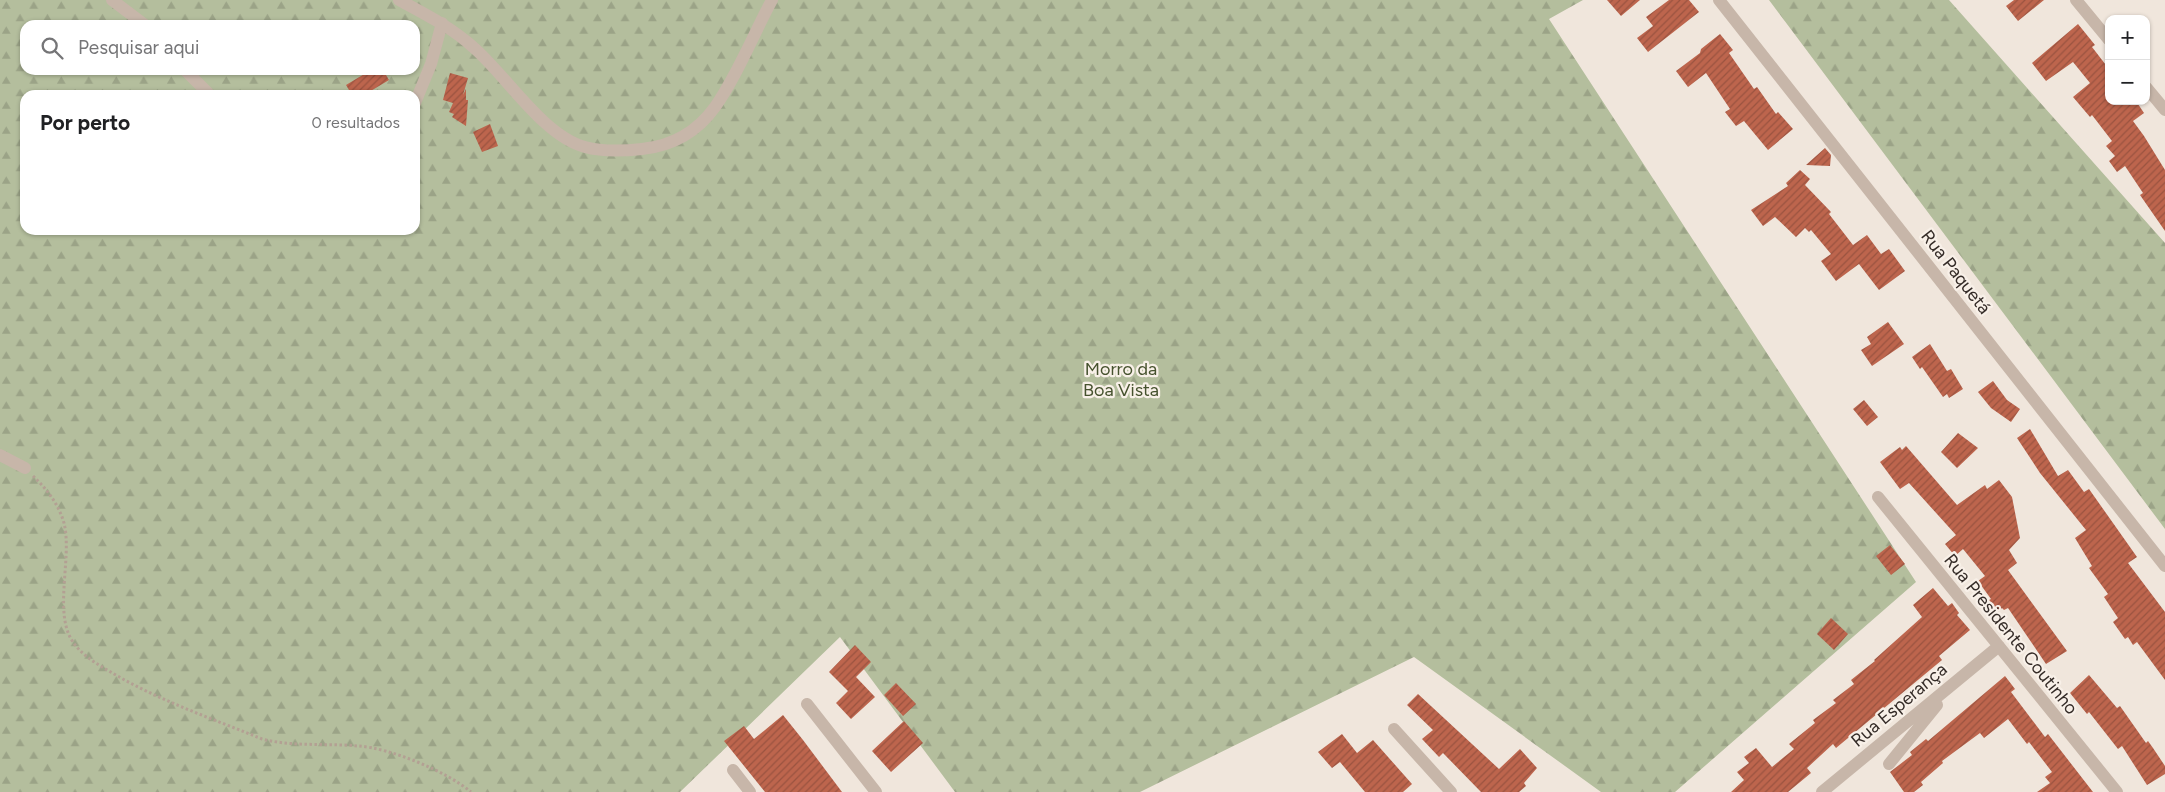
<!DOCTYPE html>
<html lang="pt">
<meta charset="utf-8">
<style>
:root{--surface:#fff;--page:#f6f6f6;--text:#202124;--muted:#757577;--line:#e0e0e0}
body{margin:0;font-family:Figtree,sans-serif;background:var(--page);color:var(--text)}
.controls{position:absolute;right:15px;top:15px;display:grid;overflow:hidden;border-radius:10px;box-shadow:0 1px 4px #0004}
.controls button{width:45px;height:45px;display:grid;place-items:center;padding:0;border:0;border-bottom:1px solid var(--line);background:var(--surface);color:var(--text);font:25px sans-serif}
.list{margin:0;padding:0;list-style:none}
h2{display:flex;justify-content:space-between;align-items:center;height:65px;margin:0;padding:0 20px;font-size:21px}
h2 small{font-size:16px;font-weight:400;color:var(--muted)}
.icon{flex:none;width:28px;height:28px;fill:none;stroke:currentColor;stroke-width:2;stroke-linecap:round;stroke-linejoin:round}
.map{position:relative;flex:none;width:2165px;height:792px;overflow:hidden}
.search{position:absolute;background:var(--surface);box-shadow:0 1px 4px #0004;left:20px;top:20px;width:400px;height:55px;display:flex;align-items:center;gap:12px;box-sizing:border-box;padding:0 18px;border-radius:15px;color:var(--muted);font-size:19px}
.panel{position:absolute;background:var(--surface);box-shadow:0 1px 4px #0004;left:20px;top:90px;width:400px;height:145px;border-radius:15px}
.map>svg:first-child{display:block}
</style>
<div class="map">
<svg width="2165" height="792" viewBox="0 0 2165 792">
<defs>
<pattern id="forest-firs" width="22" height="20" patternUnits="userSpaceOnUse" patternTransform="scale(1.25)"><rect width="22" height="20" fill="#b4be9d"/><path d="M5 1l3.5 6h-7zM16 11l3.5 6h-7z" fill="#9ba387"/></pattern>
<pattern id="building-hatch" width="6" height="6" patternUnits="userSpaceOnUse" patternTransform="scale(1.25)"><rect width="6" height="6" fill="#bd654d"/><path d="M-1 1l2-2M0 6l6-6M5 7l2-2" fill="none" stroke="#9a5340"/></pattern>
</defs>
<rect width="100%" height="100%" fill="#f0e6dc"/>
<path fill="url(#forest-firs)" fill-rule="evenodd" d="M0,0H1583L1549,19L1916,582L1675,792H1601L1414,657L1140,792H955L840,637L680,792H0ZM25,25H415V70H25ZM25,95H415V230H25Z
M1769,0H1949L2165,243V529Z"/>
<path fill="url(#building-hatch)" d="M1607,0H1640L1621,16Z
M1669,0H1689L1699,12L1648,52L1637,38L1653,26L1646,17Z
M2014,0H2044L2018,21L2006,6Z
M2078,24L2095,45L2092,47L2109,69V101H2136L2144,113L2133,121L2144,136L2165,170V231L2140,195L2143,193L2125,166L2117,172L2109,161L2115,156L2106,146L2112,141L2092,115L2090,117L2073,97L2090,83L2073,62L2046,81L2032,63Z
M1720,34L1733,50L1729,53L1754,89L1757,87L1776,114L1778,112L1793,129L1768,150L1744,121L1736,126L1725,112L1730,109L1706,73L1688,87L1676,71L1700,53L1701,49Z
M371,70H383L389,80L364,95H352L346,85Z
M450,73L468,78L463,95L466,89V100H468L466,126L452,117L454,114L449,112L453,103L443,100Z
M490,124L498,146L482,152L473,132Z
M1825,148L1831,155L1830,166L1806,165Z
M1800,170L1810,179L1805,185L1831,212L1829,214L1853,245L1867,235L1881,254L1889,249L1905,271L1879,290L1859,264L1836,281L1821,261L1831,254L1811,230L1809,232L1805,228L1796,237L1775,217L1763,226L1751,210L1788,186L1786,183Z
M1888,322L1904,344L1872,366L1861,350L1871,344L1867,337Z
M1930,344L1947,371L1951,369L1963,389L1949,398L1947,394L1943,397L1922,367L1920,369L1912,357Z
M1993,381L2007,400L2020,409L2011,422L1991,408L1978,392Z
M1864,400L1878,417L1867,426L1853,409Z
M2030,429L2058,476L2068,470L2084,492L2089,489L2137,557L2128,563L2165,612V680L2137,642L2133,645L2128,637L2125,639L2113,622L2118,618L2104,597L2108,594L2089,568L2092,566L2075,538L2086,530L2040,473L2017,438Z
M1958,433L1978,448L1957,468L1941,452Z
M1906,446L1957,505L1985,485L1987,489L1999,480L2012,497L2020,538L2009,550L2017,563L2008,570L2067,651L2046,664L2008,608L2004,610L2002,608L1998,611L1989,600L1991,599L1978,581L1985,576L1963,549L1955,556L1945,544L1956,535L1909,483L1900,489L1880,462L1900,447L1902,450Z
M1890,545L1905,564L1891,575L1876,556Z
M1933,588L1948,606L1952,603L1959,613L1957,615L1970,630L1939,656L1942,660L1836,748L1833,744L1807,768L1811,773L1788,792H1731L1744,780L1737,772L1749,763L1744,757L1756,748L1772,767L1794,749L1789,744L1815,723L1813,720L1836,703L1833,700L1854,684L1851,680L1875,661L1874,660L1922,617L1913,605Z
M1831,618L1848,634L1834,650L1817,634Z
M855,645L871,662L856,677L875,697L851,719L836,703L848,691L829,672Z
M2089,675L2117,708L2120,706L2146,743L2148,741L2153,748L2165,766V774L2147,785L2122,746L2118,749L2089,712L2087,714L2070,693Z
M2005,676L2015,689L2011,692L2045,737L2048,734L2093,792H2037L2050,783L2045,777L2052,772L2029,742L2027,744L2008,719L1984,738L1980,733L1942,761L1943,763L1921,782L1923,785L1914,792H1904L1890,772L1912,755L1910,752L1926,739L1928,741Z
M896,683L916,704L903,716L884,695Z
M1418,694L1499,769L1520,749L1537,768L1524,783L1526,786L1519,792H1481L1443,753L1439,757L1422,739L1433,730L1407,705Z
M783,715L803,740L842,792H765L724,741L744,726L754,739Z
M904,721L923,743L891,772L872,751Z
M1342,734L1357,753L1373,740L1412,784L1403,792H1365L1340,762L1332,768L1318,752Z"/>
<g fill="none" stroke-linecap="round" stroke-linejoin="round">
<path stroke="#b3a093" stroke-width="3" stroke-dasharray="2.5 2.5" stroke-linecap="butt" d="M33,476C47,489 59,505 64,523C73,559 51,618 76,646C85,657 97,664 109,671C157,700 211,718 262,739C293,747 326,743 358,746C390,748 446,771 471,792"/>
<path stroke="#c7b6a9" stroke-width="12" d="M112,0L145,25
M399,0C425,14 451,27 473,47C506,75 543,136 585,147C603,152 624,151 642,149C672,146 697,132 715,107C738,74 753,35 772,0
M1719,0L2165,566
M2076,0L2109,40
M185,70L210,95
M2146,87L2165,110
M415,103L431,64L442,23
M0,455L25,468
M1878,497L2117,792
M807,704L876,792
M1394,729L1451,792
M1889,764L1937,705
M733,770L750,792
M1822,792L1999,646"/>
</g>
<g text-anchor="middle" stroke-width="4.5" stroke-linejoin="round" paint-order="stroke">
<g font-size="18" fill="#352c28" stroke="#f8f0e8">
<text transform="translate(1956 272) rotate(52)" y="6">Rua Paquetá</text>
<text transform="translate(2011 634) rotate(51)" y="6">Rua Presidente Coutinho</text>
<text transform="translate(1899 705) rotate(-40)" y="6">Rua Esperança</text>
</g>
<g font-size="18" fill="#46522e" stroke="#f8f0e8">
<text x="1121" y="375">Morro da<tspan x="1121" dy="21">Boa Vista</tspan></text>
</g>
</g>
</svg>
<div class="controls">
<button>+</button>
<button>−</button>
</div>
<div class="search"><svg class="icon" aria-label="search" viewBox="0 0 24 24"><circle cx="10" cy="10" r="6"/><path d="M15 15l6 6"/></svg>Pesquisar aqui</div>
<section class="panel">
<h2>Por perto<small>0 resultados</small></h2>
<ul class="list">
</ul>
</section>
</div>
